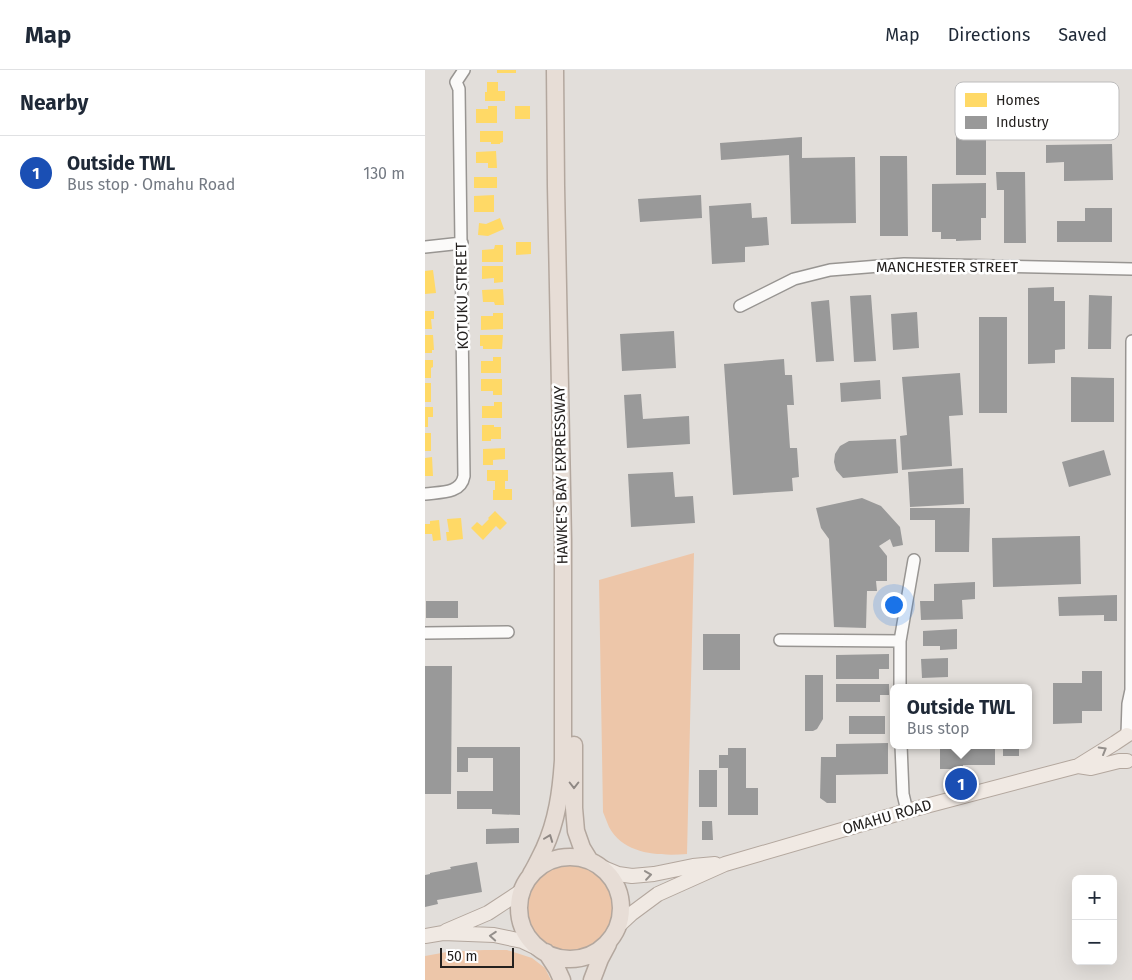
<!DOCTYPE html>
<meta charset="utf-8">
<style>
:root{--surface:#fff;--page:#f6f6f7;--text:#1f2937;--muted:#747a83;--line:#e0e1e3;--accent:#666360}
body{margin:0;font-family:"Fira Sans",sans-serif;background:var(--page);color:var(--text)}
.controls{position:absolute;right:15px;bottom:15px;display:grid;overflow:hidden;border-radius:8px;box-shadow:0 5px 20px #0002}
.controls button{width:45px;height:45px;display:grid;place-items:center;padding:0;border:0;border-bottom:1px solid var(--line);background:var(--surface);color:var(--text);font:25px sans-serif}
.scale{position:absolute;left:15px;bottom:12px;width:74px;box-sizing:border-box;padding-left:5px;border:2px solid #24211f;border-top:0;font-size:14px;line-height:18px;white-space:nowrap;color:#24211f;-webkit-text-stroke:4px #fff;paint-order:stroke}
.you{position:absolute;left:468px;top:534px;width:18px;height:18px;margin:-12px;border:4px solid #fff;border-radius:50%;background:#1a73e8;box-shadow:0 0 0 8px #1a73e833}
.badge{display:grid;place-items:center;width:32px;height:32px;border-radius:50%;background:var(--accent);color:#fff;font-size:16px;font-weight:700}
.pin{position:absolute;translate:-50% -50%;border:2px solid #fff;box-shadow:0 1px 5px #0006}
.popup{position:absolute;left:465px;top:614px;width:142px;height:65px;box-sizing:border-box;display:grid;place-content:center;border-radius:8px;background:var(--surface);filter:drop-shadow(0 1px 4px #0005);font-size:16px;white-space:nowrap;color:var(--muted)}
.popup b{font-size:19px;color:var(--text)}
.popup::after{content:'';position:absolute;left:50%;top:100%;margin-left:-10px;border:10px solid transparent;border-top-color:var(--surface)}
.list{margin:0;padding:0;list-style:none}
h2{display:flex;justify-content:space-between;align-items:center;height:65px;margin:0;padding:0 20px;font-size:21px}
h2 small{font-size:16px;font-weight:400;color:var(--muted)}
.list li{display:grid;grid-template-columns:32px 1fr auto;gap:15px;align-items:center;box-sizing:border-box;height:75px;padding:0 20px;border-top:1px solid var(--line)}
.list b{display:block;font-size:19px;white-space:nowrap}
.list p{margin:0;font-size:16px;white-space:nowrap;color:var(--muted)}
.list em{font-size:16px;font-style:normal;color:var(--muted)}
.map{position:relative;flex:none;width:707px;height:910px;overflow:hidden}
header{display:flex;align-items:center;gap:30px;box-sizing:border-box;height:70px;padding:0 25px;background:var(--surface);border-bottom:1px solid var(--line)}
header strong{font-size:24px}
nav{display:flex;gap:28px;margin-inline-start:auto;font-size:18px}
main{display:flex}
aside{flex:1;background:var(--surface)}
.map>svg:first-child{display:block}
</style>
<header>
<strong>Map</strong>
<nav><a>Map</a><a>Directions</a><a>Saved</a></nav>
</header>
<main>
<aside>
<h2>Nearby<small></small></h2>
<ul class="list">
<li><span class="badge" style="background:#1a4fb4">1</span><div><b>Outside TWL</b><p>Bus stop · Omahu Road</p></div><em>130 m</em></li>
</ul>
</aside>
<div class="map">
<svg width="707" height="910" viewBox="0 0 707 910">
<rect width="100%" height="100%" fill="#e2deda"/>
<path fill="#edc6a9" d="M269,483L262,784C235,786 199,785 184,757C182,752 180,747 178,742L174,510Z
M102 838a43 43 0 1 1 86 0a43 43 0 1 1-86 0Z
M59,880H82L107,888L120,898L126,910H0V886L22,882Z"/>
<path fill="#ffd966" d="M72,0H91V3H72Z
M62,12H73V21H80V31H60V22H62Z
M63,36H72V53H51V39H63Z
M90,36H105V49H90Z
M55,61H78V72L75,73V74H66V72H55Z
M71,81L72,98H63V93H51V82Z
M49,107H72V118H49Z
M69,125V142H49V126Z
M75,148L79,159L63,166L53,165L54,153L61,154Z
M91,172H106V184L91,185Z
M70,175H78V192H57V180L69,179Z
M57,196H78V212L69,213V208L57,209Z
M8,200L11,223L0,224V201Z
M78,219L79,235H70L69,232H58L57,220Z
M0,241H9V249H6L7,259H0Z
M68,243H78V259L56,260V246H68Z
M0,265H8L9,280H7V283H0Z
M55,265H78L77,279H58V276H55Z
M68,287H76V303H56V291H68Z
M0,290H8V297L6,298V308H0Z
M56,309H77V325H68V321H56Z
M0,313H6V332H0Z
M69,332H77V348H57V336H69Z
M0,337H8V347H3V357H0Z
M57,355H69V357H76V369H66V371H57Z
M0,363H6V381H0Z
M80,378V389L68,390V395H58V379Z
M7,387L8,406H0V388Z
M62,400H83V411H80V419H87V430H68V420H70V411H62Z
M70,441L82,453L75,460L71,456L58,470L46,458L52,452L57,456L64,449L63,448Z
M36,448L38,469L22,471L21,462H24L22,449Z
M14,450L16,470L8,471L7,464H0V454H5V451Z"/>
<path fill="#999" d="M684,47L685,62L645,65L644,49Z
M531,57H561V105H531Z
M377,67V88L430,87L431,153L366,154L364,85L296,90L295,73Z
M687,74L688,110L639,111V92L621,93V75Z
M455,86H482L483,166H455Z
M571,102H600L601,173H579V120H572Z
M561,113V148H556V170L531,171V169H516V162H507V114Z
M276,125L277,148L215,152L213,129Z
M326,133L327,148L342,147L344,175L320,177V192L287,194L284,136Z
M660,138H687V172H632V151H660Z
M629,217V231H640V279L630,280V293L603,294V218Z
M446,225L451,291L429,292L425,226Z
M664,225L687,226L686,279H663Z
M404,230L409,291L391,292L386,232Z
M492,242L494,278L468,280L466,244Z
M554,247H582V343H554Z
M249,261L251,298L197,301L195,264Z
M359,289L360,305H367L369,335H362L365,378H372L374,407L367,408L368,421L308,425L299,294Z
M535,303L538,345L524,346L527,396L477,400L475,366L482,365L477,307Z
M646,307L689,308V352H646Z
M455,310L456,329L416,332L415,313Z
M216,324L218,349L264,346L265,374L202,378L199,325Z
M471,369L473,403L418,408L411,400L409,392L410,384L415,376L424,371Z
M679,380L686,405L644,417L637,392Z
M538,398L539,434L485,437L483,402Z
M248,402L250,427L268,426L270,453L206,457L203,404Z
M437,428L456,436L475,457L478,475L468,477L465,469L454,476L462,486V511H451L452,521H442L441,558L409,557L404,469L396,458L391,438Z
M485,438H545L544,482H510V450H485Z
M655,466L656,514L568,517L567,468Z
M550,512V529L537,530L538,549L496,550L495,531H509V514Z
M692,525V551H679V545L634,546L633,527Z
M1,531H33V548H1Z
M532,559V579L515,580V576H498V561Z
M278,564H315V600H278Z
M464,584V599H454V609H411V585Z
M523,588V607L497,608L496,589Z
M0,596H27L26,724H0Z
M657,601H677V641H657V653L628,654V613H657Z
M380,605H398V649L392,659L388,661H380Z
M411,614H464V625H455V632H411Z
M424,646H460V664H424Z
M463,673V704L411,705V733H402L395,728L396,687H411V674Z
M515,675H570V695H538V699H515Z
M578,675H594V686H578Z
M32,677H95V745L67,744V739H32V721H68V688H43V702H32Z
M303,678H321V718H333V745H303V698H294V685H303Z
M274,700H292V737H274Z
M277,751H287L288,770H277Z
M94,758V773L61,774V759Z
M52,792L57,822L12,830L13,834L0,837V805L5,804V803L26,799L25,797Z"/>
<g fill="none" stroke-linecap="round" stroke-linejoin="round">
<g stroke="#989592" stroke-width="14">
<path id="minor" d="M0,177L37,173
M315,236L369,209L405,200L479,194L707,199
M0,424C15,422 36,424 39,406L34,19L31,12L39,0
M0,563L83,562
M355,570L475,571
M475,618V571L489,490
M702,664L703,634L706,620L707,271
M476,675L478,724L482,741"/>
</g>
<g stroke="#b3a79e" stroke-width="16">
<path id="major" d="M653,696L666,698L694,691H702
M176,797L193,804L207,806L229,804L268,796L290,794
M193,856L206,844L233,824L300,794L482,741L653,696L690,673L702,665
M21,861L63,843L98,820
M0,866L18,863L69,865L97,871L114,879"/>
</g>
<g stroke="#b3a79e" stroke-width="19">
<path id="highway" d="M149,675V738L151,761L157,778L165,791
M94 838a51 51 0 1 1 102 0a51 51 0 1 1-102 0Z
M106,804C111,796 115,787 119,779C132,751 136,721 138,690V470L131,116L130,0
M121,882L132,899L137,910
M167,910L175,889L183,874"/>
</g>
<use href="#minor" stroke="#fbfaf9" stroke-width="11"/>
<use href="#major" stroke="#f0e9e3" stroke-width="14"/>
<use href="#highway" stroke="#e7ddd6" stroke-width="16"/>
</g>
<defs><path id="oneway-chevron" d="M-2-3.5L2.5 0L-2 3.5" fill="none" stroke-width="1.6" stroke-linecap="round" stroke-linejoin="round" transform="scale(1.25)"/></defs>
<g stroke="#948f8b">
<use href="#oneway-chevron" transform="translate(678 680) rotate(-30)"/>
<use href="#oneway-chevron" transform="translate(223 805) rotate(-8)"/>
<use href="#oneway-chevron" transform="translate(68 866) rotate(-176)"/>
</g>
<g stroke="#8f8884">
<use href="#oneway-chevron" transform="translate(149 715) rotate(90)"/>
<use href="#oneway-chevron" transform="translate(124 768) rotate(-69)"/>
</g>
<g text-anchor="middle" stroke-width="5" stroke-linejoin="round" paint-order="stroke">
<g font-size="15" fill="#24211f" stroke="#fff">
<text x="522" y="202">MANCHESTER STREET</text>
<text transform="translate(37 226) rotate(-91)" y="5">KOTUKU STREET</text>
<text transform="translate(136 405) rotate(-91)" y="5">HAWKE'S BAY EXPRESSWAY</text>
<text transform="translate(462 747) rotate(-16)" y="5">OMAHU ROAD</text>
</g>
</g>
<rect x="530" y="12" width="164" height="58" rx="8" fill="#fff" stroke="#bdbcbc" stroke-width="1"/>
<rect x="540" y="23" width="22" height="14" fill="#ffd966"/>
<rect x="540" y="46" width="22" height="13" fill="#999"/>
<g font-size="14" fill="#24211f">
<text x="571" y="35">Homes</text>
<text x="571" y="57">Industry</text>
</g>
</svg>
<div class="controls">
<button>+</button>
<button>−</button>
</div>
<div class="scale">50 m</div>
<div class="you"></div>
<div class="pin badge" style="left:536px;top:714px;background:#1a4fb4">1</div>
<div class="popup"><b>Outside TWL</b>Bus stop</div>
</div>
</main>
